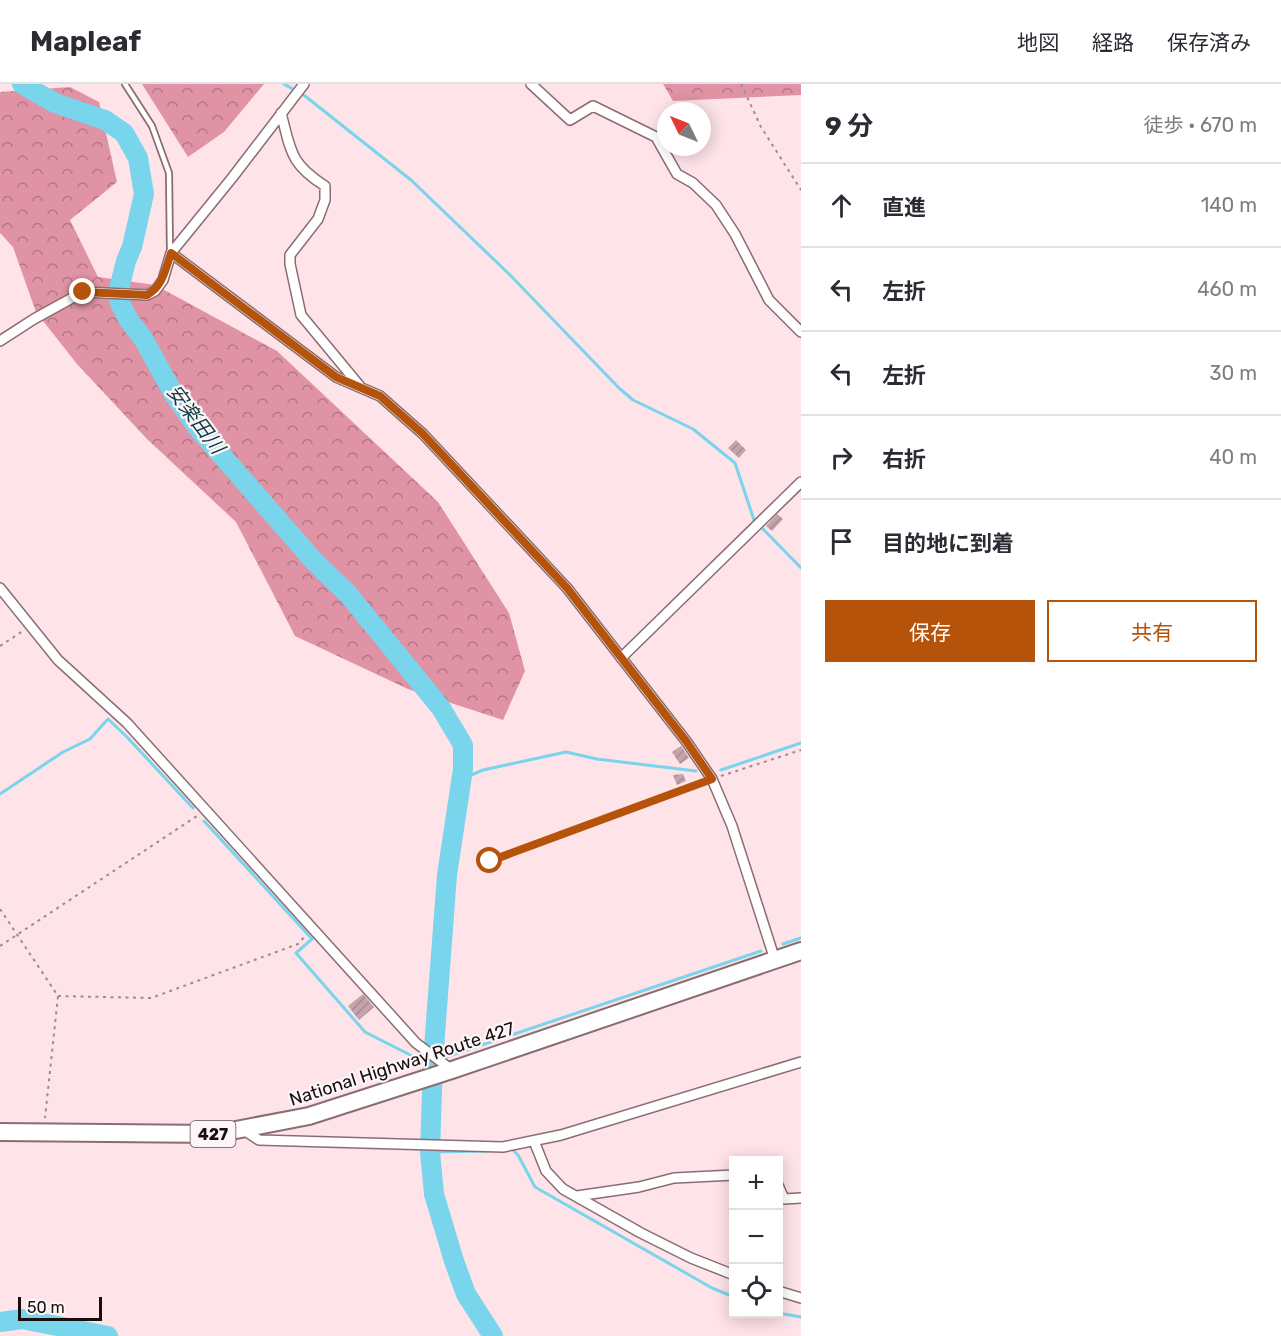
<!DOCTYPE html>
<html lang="ja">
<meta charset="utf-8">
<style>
:root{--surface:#fff;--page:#f7f7f7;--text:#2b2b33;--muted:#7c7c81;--line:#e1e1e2;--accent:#b45309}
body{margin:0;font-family:Rubik,"Noto Sans JP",sans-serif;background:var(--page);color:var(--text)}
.controls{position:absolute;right:18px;bottom:18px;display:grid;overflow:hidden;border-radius:0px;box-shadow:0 3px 15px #0003}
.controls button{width:54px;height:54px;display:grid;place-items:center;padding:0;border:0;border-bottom:2px solid var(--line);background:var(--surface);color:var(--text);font:30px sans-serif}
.compass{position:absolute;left:657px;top:18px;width:54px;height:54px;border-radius:50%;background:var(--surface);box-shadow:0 3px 15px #0003;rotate:313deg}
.scale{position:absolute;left:18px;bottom:15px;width:84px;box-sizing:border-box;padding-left:6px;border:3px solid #170d0f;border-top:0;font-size:16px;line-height:21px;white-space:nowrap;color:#170d0f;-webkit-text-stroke:4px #fdf6f8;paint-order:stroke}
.stop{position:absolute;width:18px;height:18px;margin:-14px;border:4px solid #b45309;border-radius:50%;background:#fff}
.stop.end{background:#b45309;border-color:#fff;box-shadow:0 2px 6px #0008}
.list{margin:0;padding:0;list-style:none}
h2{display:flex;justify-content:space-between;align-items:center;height:78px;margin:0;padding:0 24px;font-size:26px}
h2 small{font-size:20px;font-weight:400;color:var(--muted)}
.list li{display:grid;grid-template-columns:39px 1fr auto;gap:18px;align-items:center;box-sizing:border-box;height:84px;padding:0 24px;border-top:2px solid var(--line)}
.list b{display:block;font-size:22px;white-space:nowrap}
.list em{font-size:20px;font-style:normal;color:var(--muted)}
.actions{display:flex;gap:12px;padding:18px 24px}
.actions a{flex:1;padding:14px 0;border:2px solid var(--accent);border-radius:0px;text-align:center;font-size:21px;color:var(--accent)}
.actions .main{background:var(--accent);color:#fff}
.icon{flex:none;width:33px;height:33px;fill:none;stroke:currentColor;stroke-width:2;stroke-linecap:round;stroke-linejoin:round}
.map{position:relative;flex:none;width:801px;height:1252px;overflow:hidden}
header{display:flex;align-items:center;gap:36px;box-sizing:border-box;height:84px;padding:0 30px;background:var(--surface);border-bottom:2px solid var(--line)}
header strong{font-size:28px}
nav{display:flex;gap:33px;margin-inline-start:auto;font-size:21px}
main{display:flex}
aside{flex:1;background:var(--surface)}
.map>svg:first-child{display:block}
</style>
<header>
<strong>Mapleaf</strong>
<nav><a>地図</a><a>経路</a><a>保存済み</a></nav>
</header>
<main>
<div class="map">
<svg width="801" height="1252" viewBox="0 0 801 1252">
<defs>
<pattern id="forest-crowns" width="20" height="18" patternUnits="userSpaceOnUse" patternTransform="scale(1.5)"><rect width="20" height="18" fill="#df93a5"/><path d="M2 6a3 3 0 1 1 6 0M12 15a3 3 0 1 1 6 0" fill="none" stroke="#b47685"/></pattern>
<pattern id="building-hatch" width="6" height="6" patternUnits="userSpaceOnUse" patternTransform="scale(1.5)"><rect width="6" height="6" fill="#c3a4aa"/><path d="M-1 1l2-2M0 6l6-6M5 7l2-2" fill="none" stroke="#a78c91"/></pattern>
</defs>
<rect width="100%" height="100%" fill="#fee3e8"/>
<path fill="url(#forest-crowns)" d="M142,0H264L224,48L188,73Z
M663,0H801V11L673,17Z
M70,3L99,18L117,98L70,136L98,193L155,201L277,267L438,418L509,529L525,587L503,636L408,605L295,552L236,438L147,355L77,280L36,228L13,163L0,149V8Z"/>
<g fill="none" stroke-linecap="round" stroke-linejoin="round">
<path stroke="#78d5ec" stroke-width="3" d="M284,0L305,12L411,96L509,190L619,304L633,316L693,345L735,379L754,436
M763,445L801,484
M721,686L801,659
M462,695L483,686L566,668L597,675L696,687
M0,710L63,668L90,655L108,635L126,652L193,724
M204,737L312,855L296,869L365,948L432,982
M783,860L801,854
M440,975L761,867
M512,1065L518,1071L535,1103L712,1204L734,1213
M430,1068L488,1067
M778,1229L801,1233"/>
<path stroke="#78d5ec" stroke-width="20" d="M22,0L55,19L105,36L124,49L138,74L144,110L132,163L126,177L119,205V217L128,235L144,256L173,309L197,343L313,476L348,510L441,624L463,661V685L447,791L433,977L430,1068L434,1110L454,1177L466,1210L493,1252
M0,1238L22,1235L108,1252"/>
</g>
<path fill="url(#building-hatch)" d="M736,356L746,366L739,374L728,364Z
M777,430L783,435L772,447L766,442Z
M681,662L689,674L680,680L672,668Z
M683,690L686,697L677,701L673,691Z
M363,910L374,923L359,936L348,922Z"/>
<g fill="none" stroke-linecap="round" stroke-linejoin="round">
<g stroke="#896d73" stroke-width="8">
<path id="service" d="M125,0L152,42L169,89L170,166"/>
</g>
<g stroke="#896d73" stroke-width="12">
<path id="minor" d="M531,0L570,36L593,22L656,53L677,90L693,99L716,121L735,150L769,216L801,248
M281,29C291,67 290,80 325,102V116L318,135L290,171V180L301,231L359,301
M171,169L336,293L380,312L423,350L567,504L686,657L712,695L732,742L775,876
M0,257L34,235L83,208L147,211L155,207L163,196L171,169L232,94L304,0
M0,504L58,576L127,639L416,959L452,986
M621,574L801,398
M244,1046L259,1056L503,1063L561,1051L801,978
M534,1057L546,1087L563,1105L641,1149L691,1174L734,1191
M778,1101L784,1115L801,1114
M577,1112L639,1103L674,1094L734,1091
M778,1207L801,1214"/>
</g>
<g stroke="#896d73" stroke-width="20">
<path id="trunk" d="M0,1048L215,1050L309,1032L452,986L801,867"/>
</g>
<path stroke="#9f8b8f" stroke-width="2" stroke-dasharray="3 4.5" stroke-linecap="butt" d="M741,0L761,43L801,106
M0,562L23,547
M721,692L801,666
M490,777L704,698
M0,825L58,912L45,1034
M0,862L197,732
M58,912L151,914L298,860L306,851"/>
<use href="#service" stroke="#fff" stroke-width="4.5"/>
<use href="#minor" stroke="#fff" stroke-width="9"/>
<use href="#trunk" stroke="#fff" stroke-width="16"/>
</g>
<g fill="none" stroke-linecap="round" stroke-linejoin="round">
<path stroke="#b45309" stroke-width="8" d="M83,208L147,211C163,202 165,186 171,169L336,293L380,312L423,350L567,504L686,657L712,695L490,777"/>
</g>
<g text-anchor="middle" stroke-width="4.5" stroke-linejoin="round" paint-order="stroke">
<rect fill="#fdf6f8" stroke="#5c5355" stroke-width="1.5" x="190.5" y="1037" width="45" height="26" rx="4.5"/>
<g font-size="16" font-weight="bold" fill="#170d0f">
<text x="213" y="1056">427</text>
</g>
<g font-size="18" fill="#170d0f" stroke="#fdf6f8">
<text transform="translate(402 980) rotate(-18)" y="6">National Highway Route 427</text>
</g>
<g font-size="20" font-style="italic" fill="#0f3b45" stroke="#fdf6f8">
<text transform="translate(196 335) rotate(53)" y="7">安楽田川</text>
</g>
</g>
</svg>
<div class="controls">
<button>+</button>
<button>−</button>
<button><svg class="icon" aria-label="locate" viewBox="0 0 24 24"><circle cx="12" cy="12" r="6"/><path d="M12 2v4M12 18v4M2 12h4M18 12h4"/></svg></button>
</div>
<svg class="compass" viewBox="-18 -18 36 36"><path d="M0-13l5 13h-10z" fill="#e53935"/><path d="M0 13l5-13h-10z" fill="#7c7c81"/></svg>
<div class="scale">50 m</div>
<div class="stop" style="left:490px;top:777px"></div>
<div class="stop end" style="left:83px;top:208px"></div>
</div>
<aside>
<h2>9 分<small>徒歩 · 670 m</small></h2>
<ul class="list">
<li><svg class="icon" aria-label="ahead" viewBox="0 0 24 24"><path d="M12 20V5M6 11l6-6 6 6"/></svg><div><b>直進</b></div><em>140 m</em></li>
<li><svg class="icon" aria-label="left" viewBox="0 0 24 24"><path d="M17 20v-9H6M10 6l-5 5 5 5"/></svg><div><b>左折</b></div><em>460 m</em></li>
<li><svg class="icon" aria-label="left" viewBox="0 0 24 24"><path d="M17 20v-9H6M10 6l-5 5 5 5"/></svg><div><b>左折</b></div><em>30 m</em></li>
<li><svg class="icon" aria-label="right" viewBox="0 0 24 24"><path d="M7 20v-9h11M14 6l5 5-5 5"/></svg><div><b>右折</b></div><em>40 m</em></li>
<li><svg class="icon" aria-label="arrive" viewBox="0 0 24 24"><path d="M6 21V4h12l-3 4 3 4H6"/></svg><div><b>目的地に到着</b></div></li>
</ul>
<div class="actions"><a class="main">保存</a><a>共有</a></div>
</aside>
</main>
